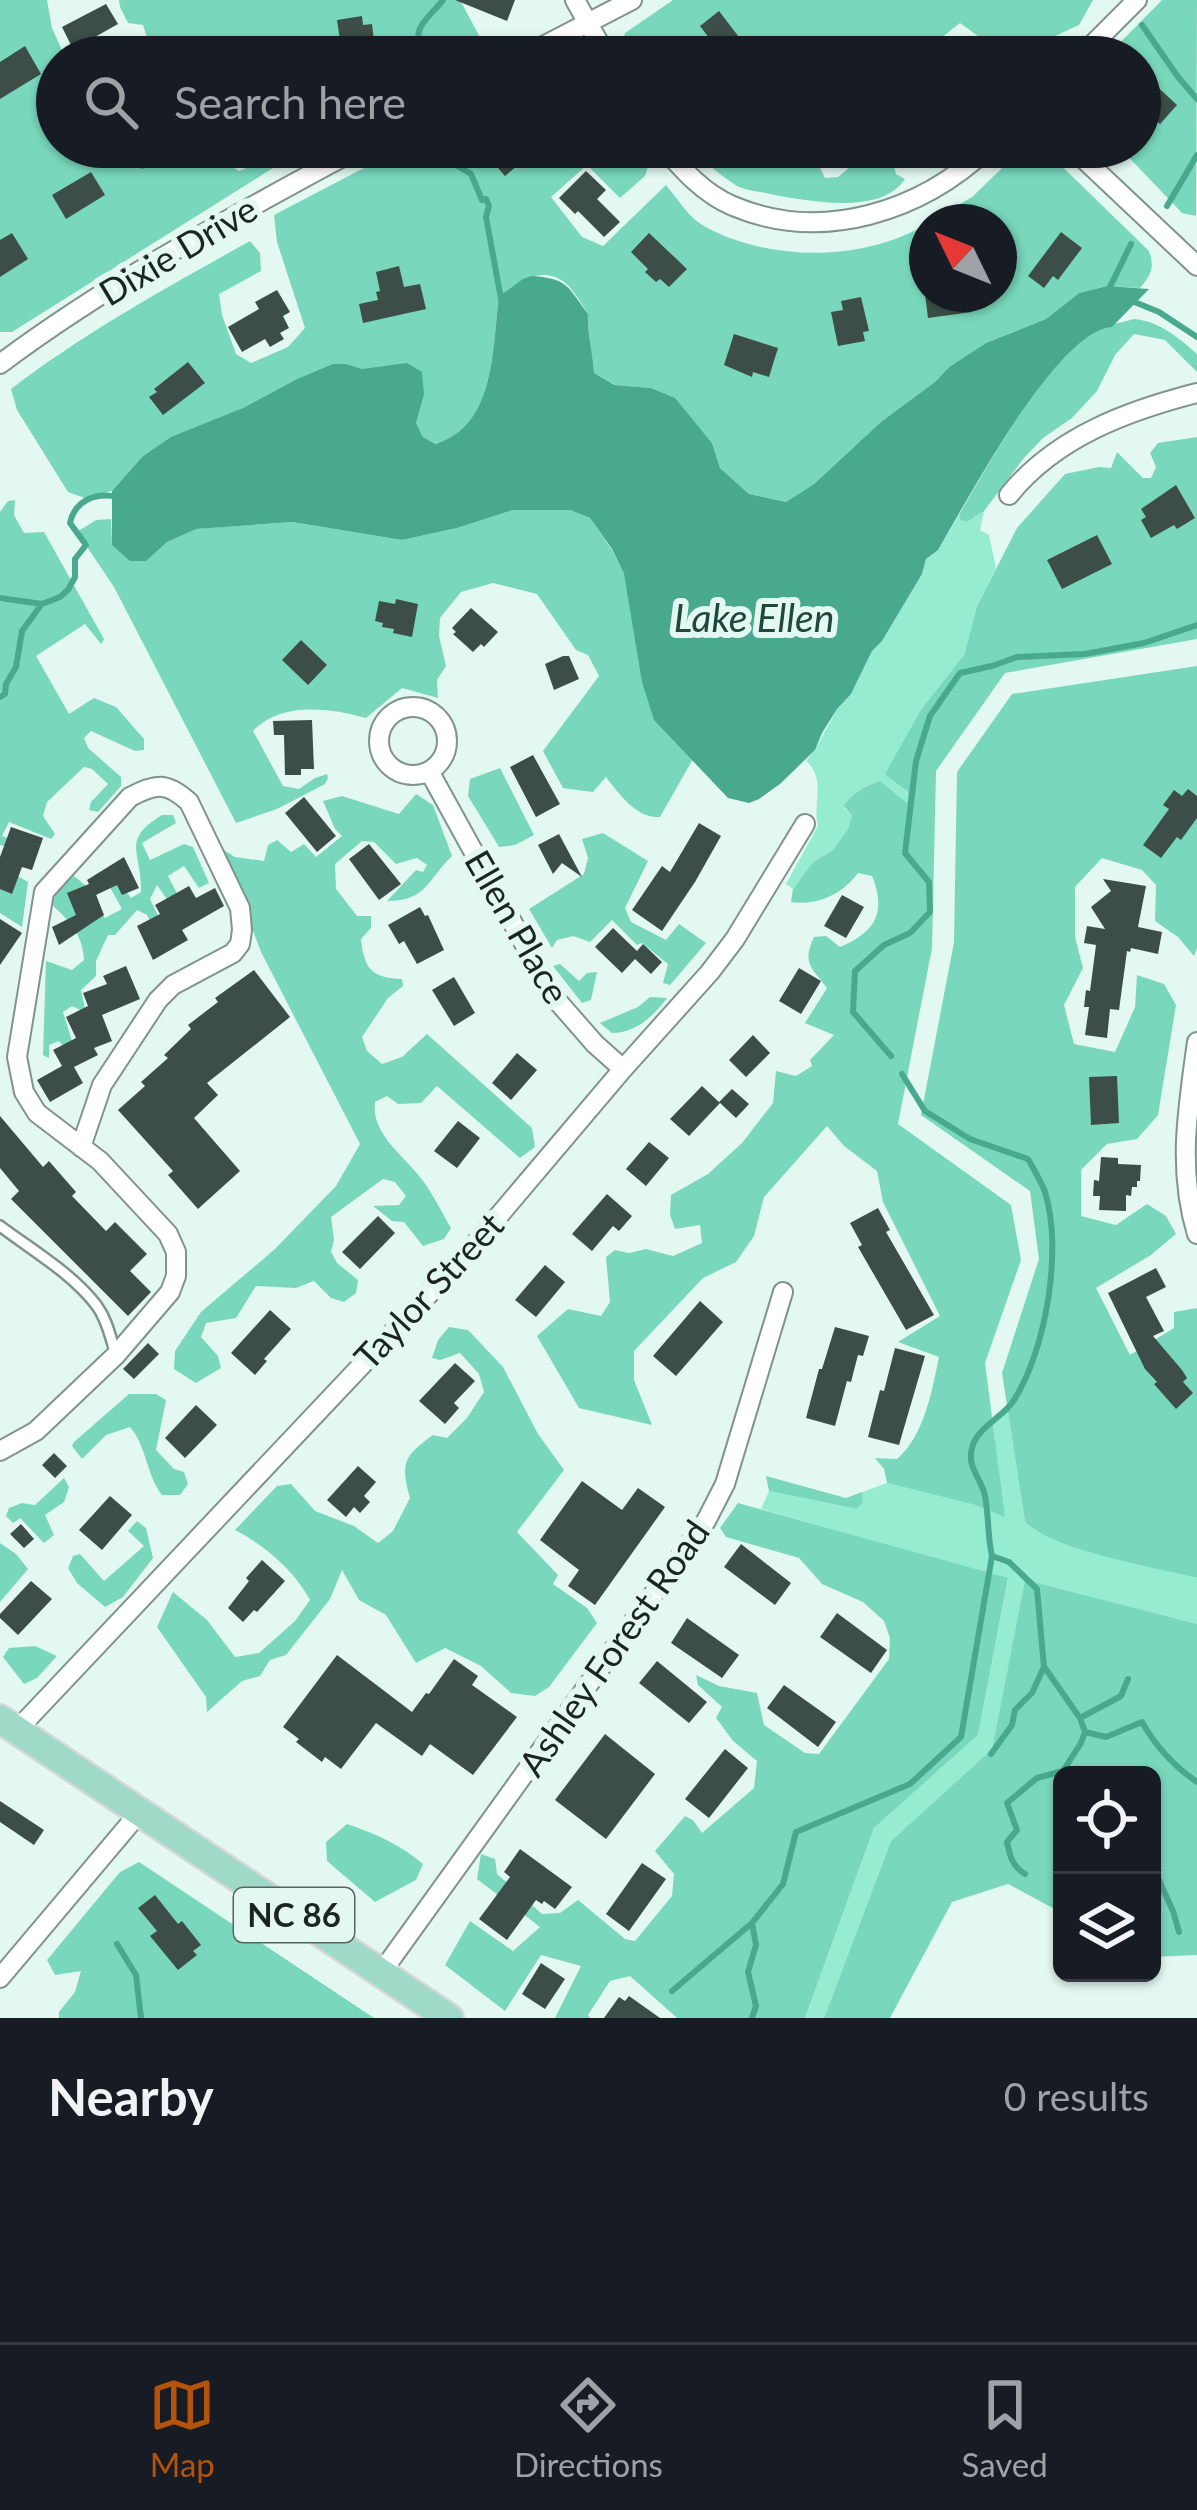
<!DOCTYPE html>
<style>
:root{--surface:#171b24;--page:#242831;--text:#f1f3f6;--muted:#9ea1a6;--line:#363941;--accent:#b45309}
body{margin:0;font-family:Lato,sans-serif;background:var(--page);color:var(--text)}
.controls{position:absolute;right:36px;bottom:36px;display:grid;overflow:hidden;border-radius:18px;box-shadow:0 3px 9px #0004}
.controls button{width:108px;height:108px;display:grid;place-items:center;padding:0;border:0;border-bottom:3px solid var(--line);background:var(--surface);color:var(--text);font:60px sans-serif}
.compass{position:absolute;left:909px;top:204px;width:108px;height:108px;border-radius:50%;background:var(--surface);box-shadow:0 3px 9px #0004;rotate:313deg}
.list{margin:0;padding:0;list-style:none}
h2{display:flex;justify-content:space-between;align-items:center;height:156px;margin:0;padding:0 48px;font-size:51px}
h2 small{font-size:39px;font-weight:400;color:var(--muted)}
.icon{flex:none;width:66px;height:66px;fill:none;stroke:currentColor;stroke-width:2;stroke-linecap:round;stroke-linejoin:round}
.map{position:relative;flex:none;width:1197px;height:2018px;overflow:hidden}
.search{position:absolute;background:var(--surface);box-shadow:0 3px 9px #0004;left:36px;right:36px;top:36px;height:132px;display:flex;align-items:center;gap:30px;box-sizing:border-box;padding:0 42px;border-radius:66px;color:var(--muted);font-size:45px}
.sheet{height:324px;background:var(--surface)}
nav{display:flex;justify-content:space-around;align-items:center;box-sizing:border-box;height:168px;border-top:3px solid var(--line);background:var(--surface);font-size:33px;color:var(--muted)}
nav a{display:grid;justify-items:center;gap:6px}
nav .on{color:var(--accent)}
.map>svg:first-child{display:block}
</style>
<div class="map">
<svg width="1197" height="2018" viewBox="0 0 1197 2018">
<rect width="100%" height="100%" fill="#e3f8f1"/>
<path fill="#96ecd1" d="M984,511L980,530L989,535L996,568L977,606L964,655L922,708L911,730L896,781L908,793L907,804L880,781C868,784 850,795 844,807L852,816L848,829L832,851L813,862L793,889L786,884L818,826C812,804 827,779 806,761L815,750L837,709L851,694L872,651L882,641L922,574L926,559L938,550L959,515L960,520L967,522Z
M1007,1405L1025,1522C1054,1550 1155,1567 1197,1578V1624L1025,1581L992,1749L891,1841L824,2018H805L874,1828L978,1735L1008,1579L761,1509L769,1491L857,1509L863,1503L862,1492L887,1483L975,1505L1004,1516L992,1417Z"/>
<path fill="#79d8bc" d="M0,0H47L52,28L65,57H57V147H220L223,160L239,171L261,162L271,147H298L297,153L12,332H0Z
M119,0H460L482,41L469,57H279L262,51L250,38L236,44L227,57H153L143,25L128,23L120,7Z
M673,0H1093L1079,25L1053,37L1045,57H1007L960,23L917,57H631L623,40L625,33Z
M1162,0H1197L1196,216L1182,213L1119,147H1140V57H1106Z
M404,147H633L649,163L645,176L620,198L587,165L551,197L582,237L603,246L666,185C677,198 689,218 704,226C769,262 863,262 927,224V294H999V222H930L972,197L1024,147H1042L1149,251C1155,268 1151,275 1140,288L1107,286L1079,293L1046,319L986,343L949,367L935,382L882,421L814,484L786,502L749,494L720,468L712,443L674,398L651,388L616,385L594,373C593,352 587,334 588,314C581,304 573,288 564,282C541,265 517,283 499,296C492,350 496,422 437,444L423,437L416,423L424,395L346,364L295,380L243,408L142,457L112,491L85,498L68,492L17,410L11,389C87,331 166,288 250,241L260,253L261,271L219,294L222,315L236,354L251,363L288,347L305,328L277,242L274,215Z
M691,147H810L825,178L838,177L874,147H905L894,167L896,174L905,179C881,216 808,201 770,194C759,191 743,191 734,184C720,175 702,160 691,147Z
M1134,319C1159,321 1179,338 1197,354V372L1165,340L1134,334L1115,355L1097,391L1072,418L1043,438L1024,458L984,511L967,522L960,520L959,515C984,472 1054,346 1098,328C1108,324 1122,323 1134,319Z
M1197,437V639L1005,673L936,771L932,948L898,1124L1011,1205L1021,1260L985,1363L1005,1517L975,1505L887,1483L884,1469L875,1458L897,1459C924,1436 932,1391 939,1357L898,1342L940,1316L883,1202L877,1171L844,1146L827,1126L764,1197L754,1236L736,1262L703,1278L634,1351V1380L652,1425L579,1408L537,1336L568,1309L601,1316L610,1302L606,1257L615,1250L629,1253L646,1249L673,1256L702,1243L700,1225L675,1229L670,1215L671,1195L708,1174L742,1143L773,1103L776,1071L796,1076L812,1066L810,1060L834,1035L805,1023L827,988C811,967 802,963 814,937L826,936L840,947C875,932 887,913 872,876L858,873C843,894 817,906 791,902L793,889L813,862L832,851L848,829L852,816L844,806C850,795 868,784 880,781L907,803L908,792L885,774L922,708L964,655L977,606L1017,528L1065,474L1099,467L1111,468L1117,452L1143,478H1151L1156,467L1150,453L1158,443Z
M15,500L14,515L24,533L44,532L104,639L101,644L85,624L36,656L69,714L94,698L116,707L144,739V750L135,751L91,731L84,738L88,748L121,777V786L98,812L89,810L91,802L108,784L92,769L84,767L47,802L43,816L55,834L51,839L9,822L2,836L37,850L36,855L0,845V512L8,501Z
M513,510H570L590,518L612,550L624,574L654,719L693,759L660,817C637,819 619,794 606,777L593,792L563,788L543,751L599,676L588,655L576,650L537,594L493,583L461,592L440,618L439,636L446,666L437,680L438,698L402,688L366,718C331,708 281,701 253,731L283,786L299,789L315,778L327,774L328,778L325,784L277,809L236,823L114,587L77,532L96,520L111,519L112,545L145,561L167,542L195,529L292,522L402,540L457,528Z
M1197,666V948L1194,956L1178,937L1155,921L1156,885L1142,870L1102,858L1075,887V937L1083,968L1064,1005L1074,1044L1115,1052L1135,1007L1137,975L1164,984L1176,1005L1158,1115L1137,1139L1107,1144L1081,1170V1216L1116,1225L1147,1204L1166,1216L1176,1234L1151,1255L1096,1288L1130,1355L1174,1328V1312L1197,1308V1578C1154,1567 1055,1551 1025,1522L1002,1373L1039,1259L1030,1191L921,1115L954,942L957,772L1012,694Z
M500,768L534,835L515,845L499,847L468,796L470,779Z
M416,794L433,805L452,856C427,880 427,901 387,901L416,870L423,872L427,865L417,858L396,864L374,842L362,841L335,864L336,889L357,916H371V928L361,939C364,969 372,978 402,979L403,986L388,998L362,1037L367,1051L382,1064L402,1057L427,1034L532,1128L535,1147L520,1158L437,1086L421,1103L398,1104L387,1096L375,1102C371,1133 402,1154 420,1177C432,1192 441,1211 451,1228L444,1239L423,1246L404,1222L392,1221L373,1206L399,1205L406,1196L395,1182L383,1179L331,1217L334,1240L331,1252L337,1263L358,1280L356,1293L344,1302L331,1298L314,1281L296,1288L256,1286L236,1318L206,1323L201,1337L218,1356L221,1368L196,1383L174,1369L175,1351L201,1312L275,1249L336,1186L360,1144L261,952L222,849L235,857L264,861L268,845L277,840L291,852L304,844L316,857L342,836L335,829L323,801L342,796L399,814Z
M162,815H173L176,823L142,843L150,860L184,844L193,847L209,883L199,888L184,866L168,876L182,903L175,911L157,885L150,899L169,939L161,942L147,915L137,910L115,935H108L96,961V976L81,990L86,1013L72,1006L63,1012L77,1057L71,1056L59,1041L49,1045V1058L43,1055L46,961L72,970L84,960C83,935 69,920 52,905L59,885L74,876L85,885L105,918L122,909L107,882L116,878L131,898L141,892C142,851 120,841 162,815Z
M603,833L648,861L625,908L631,922L666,940L679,924L706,943L670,985L663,983L668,964L642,943L637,945L612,920L590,942L573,936L557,940L552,948L529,909L584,874L588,858L582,839Z
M0,866L28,882L22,927L0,913Z
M560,964L579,981L587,973L597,972L591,1000L582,1003L553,966Z
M650,997L667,998C653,1017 635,1033 612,1033L600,1023L638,1007Z
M449,1327L468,1330L503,1367L538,1434L564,1470L517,1532L558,1575L553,1584L587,1608L597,1623L549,1687L535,1696L511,1693L481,1666L445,1648L416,1663L386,1615L359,1600L342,1570L330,1599L286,1655L270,1660L260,1676L242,1681L207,1712L206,1697L157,1627L173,1592L207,1620L235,1657L259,1653L295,1621L310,1600C294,1570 264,1545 235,1530L277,1486L291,1484L315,1511L354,1526L378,1543L393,1531L410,1498C400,1463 404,1456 433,1435L447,1438L467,1418L484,1392L479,1374L460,1353L440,1360L432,1358L438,1340Z
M129,1394H156L166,1400L156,1450L174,1469L184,1472L188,1484L180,1495H162C146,1474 147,1447 130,1427L106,1435L82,1459L72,1446L74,1442Z
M766,1476L846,1498L862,1492L863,1503L857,1509L769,1491Z
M64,1478L69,1487L64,1502L45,1515L54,1535L44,1543L20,1518L13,1523L6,1516L9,1508L22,1503L35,1505Z
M738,1503L1008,1578L978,1735L874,1828L805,2018H677L630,1976L610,1981L588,2015L590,2018H555L581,1966L541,1955L505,2011L445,1965L470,1921L513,1951L540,1927L477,1879L481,1854L495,1859L497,1874L542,1914L560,1913L578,1900L625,1939L635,1941L672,1896L674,1874L655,1851L685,1816L693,1820L702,1833L754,1788L757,1761L733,1741L716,1718L722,1707L698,1685L696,1675L719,1686L757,1693L764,1725L805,1753L819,1754L889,1659L890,1638L884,1621L863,1602L822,1584L799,1558L726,1537L720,1528Z
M137,1521L146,1528L153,1558L123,1597L105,1607L77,1583L68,1568L73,1556L80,1554L104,1581L144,1546L128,1531Z
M0,1543L16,1554L28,1569L0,1602Z
M1025,1580L1197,1624V1955L1152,1957V1775H1062V1913L1008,1884L952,1902L890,2018H824L891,1841L992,1749Z
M35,1646L57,1656L37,1678L24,1684L3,1657L9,1648Z
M347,1824C374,1833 401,1845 423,1864L416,1880L375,1902L327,1861L326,1842Z
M139,1862L374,2018H59V2012L75,1992L81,1971L55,1975L47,1960L120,1872Z"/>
<path fill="#48a98e" d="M532,276C569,279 567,286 588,314C587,334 593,352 594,373L615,385L651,388L675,398L712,443L720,468L749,494L786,502L814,484L882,421L935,382L949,367L986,343L1046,319L1079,293L1107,286L1149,289L1112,327C1057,330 967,501 938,550L926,559L922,574L882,641L872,651L851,694L837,709L822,733L815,750L780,784L759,799L749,803L728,798L654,720L642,682L624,574L612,549L590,518L570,510H513L457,528L402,540L292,522L196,529L167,542L146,561H130L112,545V491L142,457L171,437L243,408L295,380L333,364H346L362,369L407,363L422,372L424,395L416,423L423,437L436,444C496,424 492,349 499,296L523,279Z"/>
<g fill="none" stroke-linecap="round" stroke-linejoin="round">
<path stroke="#48a98e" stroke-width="6" d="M1142,25L1178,77L1197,99
M420,57C414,23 422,26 443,0
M440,147L447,160L471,174L482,200L486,199L489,206L486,217L502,304
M1167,206L1197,155
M1107,293L1131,244
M1132,301L1159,312L1197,337
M0,598L42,604L60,597L68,590L75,577V559L86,545L70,523C75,500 96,492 118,497
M0,697L5,694L6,684L16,667L22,631L41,605
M891,1056L853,1012L855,971L884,945L910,933L930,912L929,882L905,853L916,761L930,716L960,673L992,666L1017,657L1085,654L1144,643L1197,625
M1045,1668L1080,1718L1085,1732L1106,1737L1142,1722C1155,1745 1175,1767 1197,1782
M1080,1718L1121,1696L1128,1679
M991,1754L1012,1725L1015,1710L1032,1693L1044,1667L1037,1589L1009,1562L992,1556
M1152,1865L1173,1911L1179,1932
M1025,1874C1012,1866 1010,1856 1007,1842L1017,1830L1007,1803L1037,1778L1063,1771L1081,1743L1085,1732
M117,1944L136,1975L141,2018
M672,1991L752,1923
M752,2018L756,2006L748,1972L756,1945L752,1923L783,1884L796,1832L910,1784L961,1737L992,1556C987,1535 989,1509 984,1492C979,1476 967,1466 972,1448C977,1427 1003,1418 1014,1400C1046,1350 1063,1249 1045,1192C1041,1181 1034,1170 1028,1159L970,1139L925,1111L902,1074"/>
</g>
<path fill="#3c4e47" d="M455,0H515L507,21Z
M106,4L118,24L79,46L78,44L72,47L62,27Z
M719,11L742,41L723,56L700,26Z
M362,16L363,25L372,24L375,49L342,53L337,20Z
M950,38L976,57H936L939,45Z
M25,46L41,74L0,99V62Z
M1150,80L1177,105L1160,124L1154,119L1140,133V90Z
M127,147H175L142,169Z
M494,147H516L526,158L505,176L486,154Z
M586,171L606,190L597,199L620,222L604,237L578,211L575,214L559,198Z
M91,172L105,195L66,219L52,195Z
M1061,232L1082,248L1058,280L1053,276L1044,288L1028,276Z
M12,233L28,259L0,277V240Z
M649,233L687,269L669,287L660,279L656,282L645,272L648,269L631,252Z
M399,266L404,287L420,284L426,309L363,323L359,304L378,300L376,292L380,291L376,272Z
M277,290L290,312L283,316L289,328L280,333L284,339L270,347L265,339L242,352L228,327L259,309L255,302Z
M925,294H970L972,312L928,318Z
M861,297L869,331L863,332L865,341L838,346L831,312L843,310L841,301Z
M734,334L778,348L769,377L753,372L752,377L724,365Z
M188,362L205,383L163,415L149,397L157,392L154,389Z
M1176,485L1195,518L1177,529L1174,525L1151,538L1141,520L1146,517L1141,509Z
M1097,535L1112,564L1062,589L1047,560Z
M396,599L418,604L412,637L393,633L394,629L382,627L383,623L375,621L379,601L395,604Z
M471,608L498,632L484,647L481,644L473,652L453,634L456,632L452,628Z
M301,640L327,665L308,685L282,660Z
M563,656H569L579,679L554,690L545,664Z
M312,720L314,769H301V775H285L284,735H274L273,721Z
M533,755L560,804L536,817L510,767Z
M1188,789L1197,796V818L1181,840L1177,837L1161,858L1143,845L1169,809L1163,805L1174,790L1182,796Z
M304,797L336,836L317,852L285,813Z
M699,823L721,836L695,882L662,931L632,910L662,866L670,872Z
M11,827L43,838L32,870L22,867L12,894L0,889V857Z
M559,834L582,877L562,863L553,874L538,845Z
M369,844L401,884L379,900L349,859Z
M124,857L139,888L122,895L117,885L96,895L95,892L104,915L59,945L52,927L76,915L67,893L89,884L87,880Z
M1103,879L1146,886L1138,927L1162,932L1158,954L1131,948L1130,952L1127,951L1119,1010L1110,1009L1107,1038L1085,1035L1089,1007H1084L1086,990L1090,991L1096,945L1084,943L1087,926L1105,929L1091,907L1111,891Z
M189,886L196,898L215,888L224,906L182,930L188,940L153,960L137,926L160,914L155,905Z
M842,895L864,907L846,938L824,926Z
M420,907L425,916L428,915L444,950L417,964L404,941L399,944L388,925Z
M0,919L22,933L0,965Z
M613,928L637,951L643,944L662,962L651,974L635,959L622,973L595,947Z
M126,966L140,999L102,1015L112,1041L94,1048L98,1055L74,1067L83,1083L50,1102L37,1080L62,1066L53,1050L76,1038L66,1017L88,1006L83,993L107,984L103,976Z
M799,968L821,981L801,1014L779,1001Z
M254,970L290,1017L207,1083L218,1095L194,1118L240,1171L198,1209L168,1175L173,1171L118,1110L145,1086L141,1082L168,1058L164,1055L191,1029L188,1025L218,1002L215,998Z
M454,977L475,1013L454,1026L432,990Z
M753,1035L770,1053L746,1077L729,1060Z
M517,1053L537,1070L511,1100L492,1083Z
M1117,1076L1119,1123L1091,1125L1089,1077Z
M702,1086L720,1103L689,1136L670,1119Z
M732,1089L749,1104L736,1118L719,1102Z
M0,1116L43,1167L49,1161L76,1192L72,1196L106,1231L115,1222L147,1254L130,1271L151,1292L128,1316L11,1199L19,1191L0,1168Z
M458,1121L480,1138L457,1168L434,1151Z
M649,1142L669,1158L646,1186L626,1169Z
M1101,1157L1118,1158V1164L1141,1165L1140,1181H1137V1187H1132L1131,1196L1126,1195V1211L1099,1210L1100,1196H1093L1094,1180L1099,1181Z
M607,1194L632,1216L619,1231L613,1226L592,1251L572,1234Z
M878,1208L890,1230L886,1232L934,1315L906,1330L858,1247L862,1245L850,1223Z
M378,1216L395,1233L360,1269L342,1252Z
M545,1265L565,1282L536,1317L515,1300Z
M1156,1268L1166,1287L1146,1297L1164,1331L1153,1336L1182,1370L1187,1378L1183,1382L1193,1393L1176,1409L1154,1384L1157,1382L1145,1369L1108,1293Z
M700,1301L723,1322L676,1376L653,1356Z
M270,1310L291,1329L264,1359L267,1361L255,1375L231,1353Z
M835,1327L869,1336L863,1356L858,1355L851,1382L847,1381L835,1426L806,1418L819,1369H822Z
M148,1343L159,1354L134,1379L123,1369Z
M895,1348L925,1356L899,1445L868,1437L880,1390L884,1391Z
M455,1363L475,1381L454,1403L459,1408L445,1424L419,1401Z
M196,1405L217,1425L185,1458L165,1438Z
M54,1453L67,1466L55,1478L42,1465Z
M358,1466L376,1482L364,1496L370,1502L360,1513L354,1507L346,1517L327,1500Z
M582,1481L622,1510L638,1488L665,1507L595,1605L568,1586L579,1570L540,1540Z
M110,1496L132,1515L102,1550L79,1530Z
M21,1524L34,1539L24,1548L10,1534Z
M741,1544L791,1583L775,1605L724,1567Z
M262,1560L285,1581L257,1612L254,1610L243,1622L228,1608L249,1581L246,1578Z
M31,1581L52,1599L18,1635L0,1618V1614Z
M837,1613L887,1650L871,1673L820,1637Z
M687,1618L739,1655L722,1678L671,1643Z
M337,1655L412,1712L426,1693L429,1694L454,1659L478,1676L472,1685L517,1717L473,1775L430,1744L422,1756L376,1723L341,1769L325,1757L322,1762L296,1742L299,1739L283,1727Z
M657,1661L707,1702L689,1723L639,1683Z
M784,1685L836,1722L818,1747L767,1708Z
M605,1734L655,1774L606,1839L555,1800Z
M725,1749L748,1768L709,1818L685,1799Z
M0,1801L44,1830L34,1845L0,1822Z
M520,1849L572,1887L555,1909L544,1901L542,1904L536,1900L507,1940L479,1919L510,1877L504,1872Z
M642,1863L666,1879L629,1931L606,1914Z
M155,1895L178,1924L182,1921L201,1945L193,1951L197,1955L178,1970L150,1936L157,1931L138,1908Z
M541,1963L565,1979L545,2009L522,1994Z
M629,1996L660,2018H604L619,1997L625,2001Z"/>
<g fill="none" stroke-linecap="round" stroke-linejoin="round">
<g stroke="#80938d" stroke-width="14">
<path id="service" d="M0,1226C32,1250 73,1274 97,1306C107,1320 110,1336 115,1351"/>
</g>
<g stroke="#80938d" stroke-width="22">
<path id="minor" d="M575,0L607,57
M522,57L632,0
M1080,57L1137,0
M663,147C683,170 704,194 733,206C823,244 922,211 989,147
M1071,147L1197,266
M0,364C112,280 238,214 361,147
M1009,495C1056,437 1127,411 1197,393
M379 741a34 34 0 1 1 68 0a34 34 0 1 1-68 0Z
M429,771L553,996L595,1044L623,1069
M1197,1042C1188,1107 1177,1169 1197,1234
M0,1451L36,1431L116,1355L170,1292L176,1276V1252L168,1234L100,1161L37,1113L24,1092L17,1057L44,892L130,797C156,783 167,782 189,802L240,908L242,930L240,944L233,953L173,985L158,1000L102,1085L81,1147
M17,1730L463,1258L623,1069L710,972L735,939L805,824
M381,1973L706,1521L725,1484L783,1292
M0,1978L139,1813"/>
</g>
<g stroke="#d6d8d7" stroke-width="32">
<path id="primary" d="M0,1719L449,2018"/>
</g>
<use href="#service" stroke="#fff" stroke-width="9"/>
<use href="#minor" stroke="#fff" stroke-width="18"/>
<use href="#primary" stroke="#9fdac9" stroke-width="27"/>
</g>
<g text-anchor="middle" stroke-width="12" stroke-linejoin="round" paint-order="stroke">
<rect fill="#e3f8f1" stroke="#586460" stroke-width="3" x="234" y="1888" width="120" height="54" rx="9"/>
<g font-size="33" font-weight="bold" fill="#1c2422">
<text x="294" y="1927">NC 86</text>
</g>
<g font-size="36" fill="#1c2422" stroke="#e3f8f1">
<text transform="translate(178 251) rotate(-31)" y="13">Dixie Drive</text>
<text transform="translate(517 927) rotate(60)" y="13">Ellen Place</text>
<text transform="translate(429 1291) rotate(-47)" y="13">Taylor Street</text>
<text transform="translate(614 1648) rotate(-55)" y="13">Ashley Forest Road</text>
</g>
<g font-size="39" font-style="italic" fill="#1e483c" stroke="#e3f8f1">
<text x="754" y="632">Lake Ellen</text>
</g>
</g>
</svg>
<div class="controls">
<button><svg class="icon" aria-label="locate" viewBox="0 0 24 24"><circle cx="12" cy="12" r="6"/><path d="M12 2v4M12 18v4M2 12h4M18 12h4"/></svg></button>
<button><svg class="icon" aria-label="layers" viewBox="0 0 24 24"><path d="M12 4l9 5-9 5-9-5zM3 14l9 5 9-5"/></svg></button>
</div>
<svg class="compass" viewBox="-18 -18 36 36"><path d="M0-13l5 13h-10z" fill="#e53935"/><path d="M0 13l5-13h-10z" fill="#9ea1a6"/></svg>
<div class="search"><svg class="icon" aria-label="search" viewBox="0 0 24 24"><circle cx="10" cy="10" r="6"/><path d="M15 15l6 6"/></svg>Search here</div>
</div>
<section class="sheet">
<h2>Nearby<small>0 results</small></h2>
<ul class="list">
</ul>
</section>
<nav>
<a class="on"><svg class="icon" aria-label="map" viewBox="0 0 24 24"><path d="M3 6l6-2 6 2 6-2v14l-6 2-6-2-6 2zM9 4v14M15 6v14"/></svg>Map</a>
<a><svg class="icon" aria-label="directions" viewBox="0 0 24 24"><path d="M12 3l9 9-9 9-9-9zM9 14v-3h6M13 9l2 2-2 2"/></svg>Directions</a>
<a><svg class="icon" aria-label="saved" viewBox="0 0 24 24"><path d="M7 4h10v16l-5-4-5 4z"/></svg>Saved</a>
</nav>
